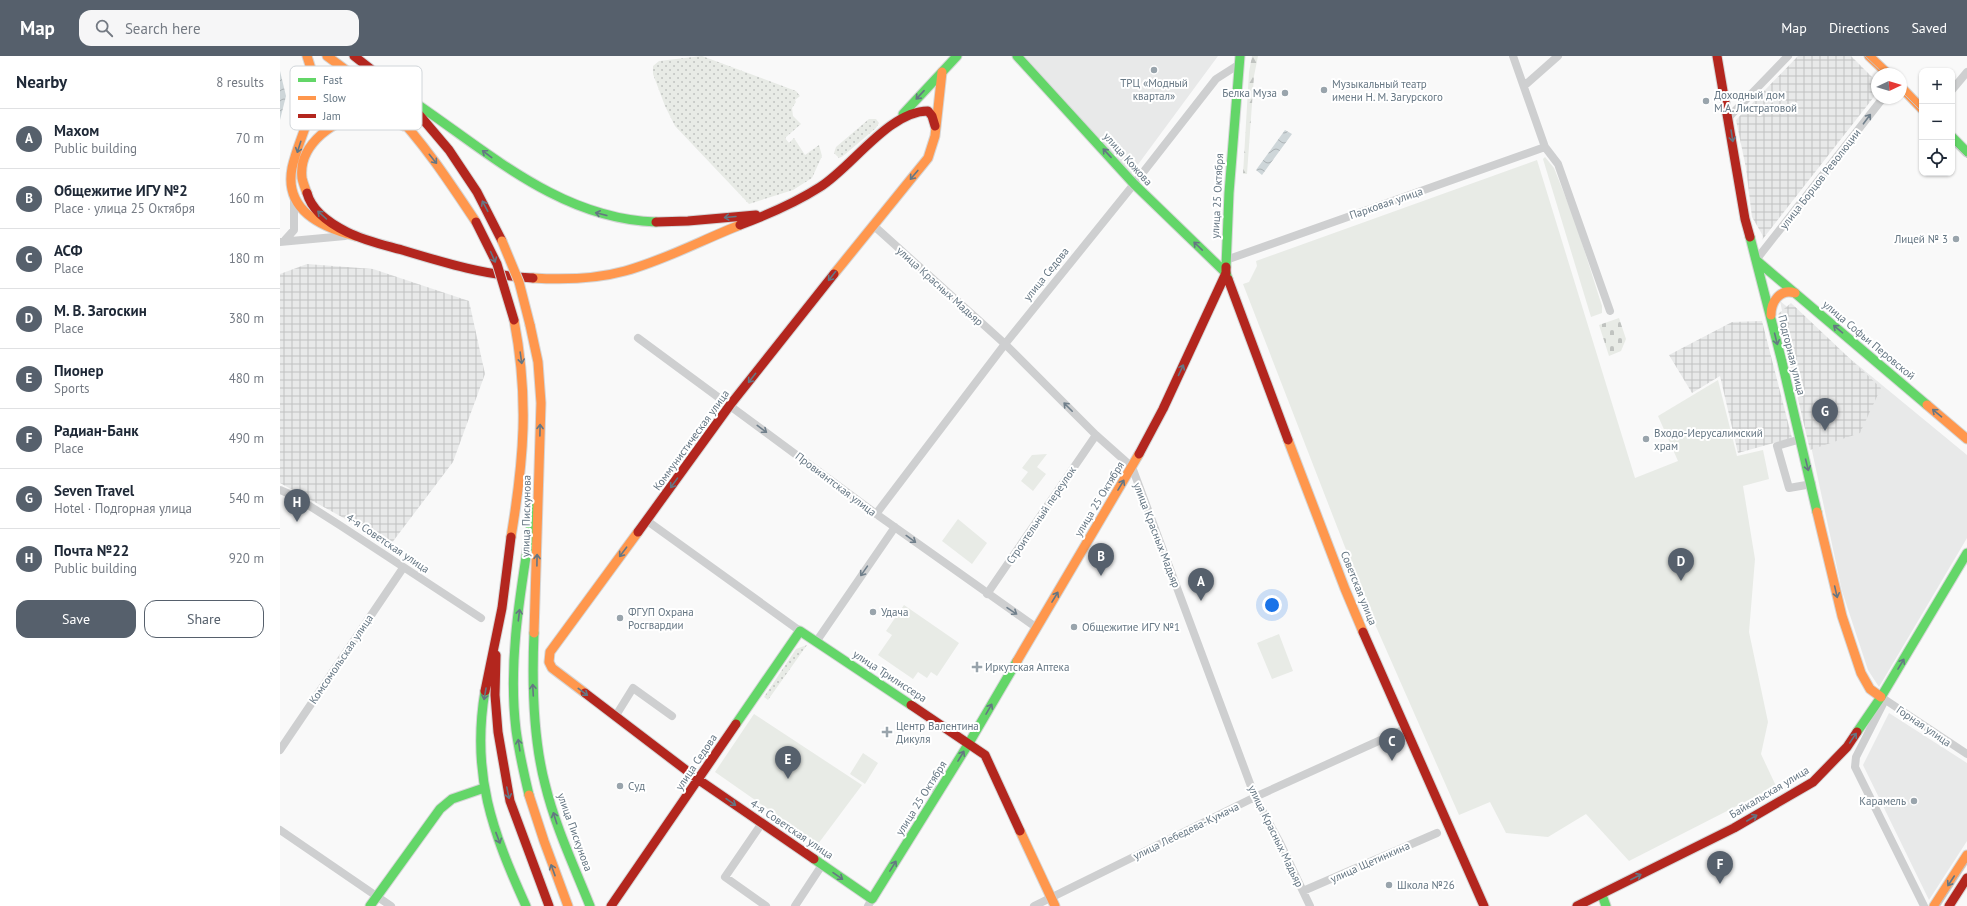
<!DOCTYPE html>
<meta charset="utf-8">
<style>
:root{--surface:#fff;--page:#f6f6f7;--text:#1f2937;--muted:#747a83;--line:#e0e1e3;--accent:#56606c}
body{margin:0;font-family:"PT Sans",sans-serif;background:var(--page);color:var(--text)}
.controls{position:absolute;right:12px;top:12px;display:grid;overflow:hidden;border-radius:8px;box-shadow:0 1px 3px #0004}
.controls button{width:36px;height:36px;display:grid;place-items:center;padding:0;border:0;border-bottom:1px solid var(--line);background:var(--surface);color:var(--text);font:20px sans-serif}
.compass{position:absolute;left:1591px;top:12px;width:36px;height:36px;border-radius:50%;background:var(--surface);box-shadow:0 1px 3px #0004;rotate:86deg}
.you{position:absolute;left:992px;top:549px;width:14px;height:14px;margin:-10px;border:3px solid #fff;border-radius:50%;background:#1a73e8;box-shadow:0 0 0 6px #1a73e833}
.badge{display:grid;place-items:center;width:26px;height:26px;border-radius:50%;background:var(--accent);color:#fff;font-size:13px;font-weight:700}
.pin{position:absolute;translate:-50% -33px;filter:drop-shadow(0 1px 2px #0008)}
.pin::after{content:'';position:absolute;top:21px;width:14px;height:12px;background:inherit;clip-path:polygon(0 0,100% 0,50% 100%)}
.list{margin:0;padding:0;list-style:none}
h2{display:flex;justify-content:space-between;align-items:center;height:52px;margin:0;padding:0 16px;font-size:17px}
h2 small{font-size:13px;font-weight:400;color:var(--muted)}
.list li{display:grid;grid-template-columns:26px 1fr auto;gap:12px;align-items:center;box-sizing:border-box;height:60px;padding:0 16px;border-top:1px solid var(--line)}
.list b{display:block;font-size:15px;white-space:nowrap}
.list p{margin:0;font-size:13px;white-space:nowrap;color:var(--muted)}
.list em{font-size:13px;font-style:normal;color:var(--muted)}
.actions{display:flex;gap:8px;padding:12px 16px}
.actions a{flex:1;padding:9px 0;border:1px solid var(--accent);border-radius:12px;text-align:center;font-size:14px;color:var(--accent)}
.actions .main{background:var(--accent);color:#fff}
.icon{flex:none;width:22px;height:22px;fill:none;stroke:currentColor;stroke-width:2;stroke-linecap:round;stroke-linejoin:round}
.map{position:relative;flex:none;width:1687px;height:850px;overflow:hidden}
header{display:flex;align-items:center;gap:24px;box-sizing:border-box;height:56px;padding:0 20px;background:var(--accent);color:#fff}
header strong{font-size:19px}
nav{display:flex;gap:22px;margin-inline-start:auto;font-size:14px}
.search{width:280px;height:36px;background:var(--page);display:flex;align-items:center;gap:10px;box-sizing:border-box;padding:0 14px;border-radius:12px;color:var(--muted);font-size:15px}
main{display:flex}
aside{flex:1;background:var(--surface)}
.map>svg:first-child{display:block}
</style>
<header>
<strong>Map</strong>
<div class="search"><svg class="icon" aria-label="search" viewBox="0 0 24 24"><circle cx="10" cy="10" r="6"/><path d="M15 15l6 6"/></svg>Search here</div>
<nav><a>Map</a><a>Directions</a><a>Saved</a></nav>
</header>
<main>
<aside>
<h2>Nearby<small>8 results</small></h2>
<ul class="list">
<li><span class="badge">A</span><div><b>Махом</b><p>Public building</p></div><em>70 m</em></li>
<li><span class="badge">B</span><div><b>Общежитие ИГУ №2</b><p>Place · улица 25 Октября</p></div><em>160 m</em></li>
<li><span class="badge">C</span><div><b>АСФ</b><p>Place</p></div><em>180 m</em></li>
<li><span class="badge">D</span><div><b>М. В. Загоскин</b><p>Place</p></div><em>380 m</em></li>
<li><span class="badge">E</span><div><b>Пионер</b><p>Sports</p></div><em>480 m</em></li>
<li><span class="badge">F</span><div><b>Радиан-Банк</b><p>Place</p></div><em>490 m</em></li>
<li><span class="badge">G</span><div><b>Seven Travel</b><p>Hotel · Подгорная улица</p></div><em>540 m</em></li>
<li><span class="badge">H</span><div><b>Почта №22</b><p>Public building</p></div><em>920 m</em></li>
</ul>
<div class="actions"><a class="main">Save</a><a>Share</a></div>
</aside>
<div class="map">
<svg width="1687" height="850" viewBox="0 0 1687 850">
<defs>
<pattern id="industrial-grid" width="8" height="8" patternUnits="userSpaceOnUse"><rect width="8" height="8" fill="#e8e9e9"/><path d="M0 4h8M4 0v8" fill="none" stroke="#c0c1c2"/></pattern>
<pattern id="grass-dots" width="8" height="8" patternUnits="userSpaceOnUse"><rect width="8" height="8" fill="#e8ebe6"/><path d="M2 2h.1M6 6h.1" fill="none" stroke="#c0c3c0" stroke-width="1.8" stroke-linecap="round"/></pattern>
<pattern id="forest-firs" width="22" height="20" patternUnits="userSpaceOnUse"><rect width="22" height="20" fill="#e8ebe6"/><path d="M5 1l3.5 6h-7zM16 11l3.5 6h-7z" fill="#c0c3c0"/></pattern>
<pattern id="cemetery-stones" width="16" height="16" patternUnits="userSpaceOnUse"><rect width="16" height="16" fill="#e8ebe6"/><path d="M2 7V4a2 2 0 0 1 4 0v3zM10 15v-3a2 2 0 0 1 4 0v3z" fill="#c0c3c0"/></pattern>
<pattern id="water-waves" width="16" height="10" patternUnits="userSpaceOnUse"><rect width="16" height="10" fill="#ced6d9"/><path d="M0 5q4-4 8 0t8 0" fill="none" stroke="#abb2b5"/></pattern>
</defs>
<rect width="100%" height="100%" fill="#f9f9f9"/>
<path fill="#e8e9e9" d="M744,0H938L851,118Z
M1500,245L1687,399V482L1599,631L1588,614L1562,535Z
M1609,657L1687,707V785L1649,844L1583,709Z"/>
<path fill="url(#industrial-grid)" d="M1518,0H1571L1597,26V37L1482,184L1483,180L1472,161L1466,112L1456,64Z
M27,208L93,213L189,245L205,318L173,406L111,488L0,427V218Z
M1511,247L1601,332L1580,377L1530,394L1498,258Z
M1482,265L1512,382L1458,397L1440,320L1412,337L1389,299L1452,266Z"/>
<path fill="url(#grass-dots)" d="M422,0L516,35L520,40L515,44L516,46L512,52L513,60L521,68L505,82L509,87L514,82L525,99L539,89L542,100L532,122L513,134L469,148L395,70L385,50L373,18V10L379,5Z
M589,63H596L599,67L596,72L563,100L559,102L554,97L556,91Z
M527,589L488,644L484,641L516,593Z"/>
<path fill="url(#forest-firs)" d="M972,0H978L974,20L967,118H963L969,16Z"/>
<path fill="url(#cemetery-stones)" d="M1339,262L1346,283L1341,295L1329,300L1319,269Z"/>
<path fill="#e8ebe6" d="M1265,101L1274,112L1295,165L1322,250V257L1311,261L1263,103Z
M1257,104L1355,422L1398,405L1378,360L1438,324L1457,400L1483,394L1489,423L1463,430L1475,503L1469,576L1488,666L1481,698L1496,730L1349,805L1306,758L1268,781L1226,777L1210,746L1179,759L1094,566L963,228L969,226L977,210L976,205Z
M767,398L757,411L766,418L753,435L741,425L748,416L742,412L752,399Z
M678,463L707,487L692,508L662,485Z
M624,549L679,587L657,620L651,616L647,622L638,616L633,623L598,599L612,579L606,575Z
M999,578L1013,615L992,623L977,587Z
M474,658L582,729L538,788L435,716Z
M583,697L598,707L585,728L570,718Z"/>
<path fill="url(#water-waves)" d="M0,15L6,40L0,64Z
M1005,74L1012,78L982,119L976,114Z"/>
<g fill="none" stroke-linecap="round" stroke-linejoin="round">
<g stroke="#d5d6d7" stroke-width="11">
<path id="fast" d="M737,0L854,128L946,217L948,223
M128,42C205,93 278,163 376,166
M623,58L677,0
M1672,81L1687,96
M1470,181L1502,306L1537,456
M1476,204L1647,349
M946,211L949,137L960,0
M254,577C252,624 253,682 265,728C275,770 294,810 310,850
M205,635C191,718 212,775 246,850
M456,668L520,575L631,649
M1577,676L1601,641L1687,497
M249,739C244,718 239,696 236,674C227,599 243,523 254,450
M534,803L592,843L689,687L737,605
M1322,839L1326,850
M90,850L160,753L172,743L204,732"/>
</g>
<g stroke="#d5d6d7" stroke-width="11">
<path id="slow" d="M27,0C30,10 34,19 34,30C34,59 18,84 12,112C4,154 41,171 75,180
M47,0C69,16 92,33 111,53C144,87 170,127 196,166
M1589,0L1608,18
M1621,31L1642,53
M27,137C25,132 23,127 22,122C18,88 56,61 86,59C100,59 112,64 124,70
M554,218L648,102L655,80L662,16
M253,222C284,224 316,223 345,215C385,204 422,184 460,169
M1491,259C1491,246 1500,232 1515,237
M250,269L258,306L261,347L254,577
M1647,349L1687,383
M1008,384L1065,533L1083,576
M1537,456L1562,560L1581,617L1590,633L1601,641
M231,481C244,403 249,342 234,264
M737,605L859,398
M305,637L272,612L269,606L270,596L358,476
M249,739L264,785L288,850
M740,775L775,850
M1654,850L1687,799"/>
</g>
<g stroke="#d5d6d7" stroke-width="11">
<path id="jam" d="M74,0L119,35L169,94L197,136L222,185
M1437,0L1465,163L1470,181
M27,137C32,156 51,168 67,176C85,185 104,189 122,194C165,207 208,220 253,222
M376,166L408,165L476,159
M460,169C487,159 515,147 540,131C572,111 609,55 648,55L652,60L655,70
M948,223L1008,384
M859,398L883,353L946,217V211
M358,476L450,349L554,218
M1083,576L1204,850
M216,599L215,639L218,676L230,745L269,850
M205,635L222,552L231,481
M305,637L419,724L534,803
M631,649L705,699L740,775
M331,850L456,668
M1297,850L1454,772L1533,726L1567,691L1577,676
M1669,850L1687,822"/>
</g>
<path stroke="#cecfd0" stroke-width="8" d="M1233,0L1265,91L1278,108L1330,255
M1244,30L1278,0
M1672,34L1687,16
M1449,61L1508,0
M593,169L725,288L816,379L852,411L975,741L1000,787L1030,850
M5,184L14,174V144
M0,186L65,180
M946,204L1265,91
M1476,204L1603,42
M358,282L599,460L757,572
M1521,383L1497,390L1509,432L1532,428
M0,434L14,440L61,470L201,562
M596,458L725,288L854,128L936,23L958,9
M366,464L520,575
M707,538L816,379
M536,586L615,471
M1601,641L1687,698
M1605,644L1576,701L1575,711L1644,850
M335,661L353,632L392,660
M0,694L123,512
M650,730L659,736
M482,767L445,821L486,850
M0,774L111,850
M1023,835L1157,777
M515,850L542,809
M588,850L592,843
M754,850L975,741L1125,673"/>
<use href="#fast" stroke="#63d668" stroke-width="9"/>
<use href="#slow" stroke="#ff974d" stroke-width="9"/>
<use href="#jam" stroke="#b3261e" stroke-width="9"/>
<path stroke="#c3c5c6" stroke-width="1" d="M1585,0L1604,18
M1621,35L1642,56
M1672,87L1687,102
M1659,850L1687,807"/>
<g stroke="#d5d6d7" stroke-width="11" stroke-linecap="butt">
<path id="slow-bridge" d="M222,185L239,226L250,269"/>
</g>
<g stroke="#d5d6d7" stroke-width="11" stroke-linecap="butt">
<path id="jam-bridge" d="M196,166L217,208L234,264"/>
</g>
<use href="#slow-bridge" stroke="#ff974d" stroke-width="9"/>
<use href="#jam-bridge" stroke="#b3261e" stroke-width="9"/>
</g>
<defs><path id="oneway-shaft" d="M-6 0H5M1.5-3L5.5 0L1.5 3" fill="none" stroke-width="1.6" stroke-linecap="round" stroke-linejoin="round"/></defs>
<g stroke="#657683">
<use href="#oneway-shaft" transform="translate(640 39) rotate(133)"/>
<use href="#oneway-shaft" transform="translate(1452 80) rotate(81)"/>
<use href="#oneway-shaft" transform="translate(19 91) rotate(108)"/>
<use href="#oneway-shaft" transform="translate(827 97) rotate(-133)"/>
<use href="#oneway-shaft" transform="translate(207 98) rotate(-143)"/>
<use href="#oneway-shaft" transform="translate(153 103) rotate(51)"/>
<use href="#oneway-shaft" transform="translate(634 119) rotate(130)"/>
<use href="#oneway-shaft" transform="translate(205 150) rotate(-118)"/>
<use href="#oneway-shaft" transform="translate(321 158) rotate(-166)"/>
<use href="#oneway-shaft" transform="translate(42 159) rotate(-138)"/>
<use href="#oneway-shaft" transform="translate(450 161) rotate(175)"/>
<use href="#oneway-shaft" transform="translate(918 190) rotate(-136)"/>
<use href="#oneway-shaft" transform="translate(213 201) rotate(66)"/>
<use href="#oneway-shaft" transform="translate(552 220) rotate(128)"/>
<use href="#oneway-shaft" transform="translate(1558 273) rotate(-140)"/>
<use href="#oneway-shaft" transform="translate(1496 283) rotate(76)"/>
<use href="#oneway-shaft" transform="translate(241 302) rotate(82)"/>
<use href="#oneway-shaft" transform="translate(901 314) rotate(-65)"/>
<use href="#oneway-shaft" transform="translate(472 322) rotate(128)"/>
<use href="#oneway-shaft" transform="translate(1657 357) rotate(-140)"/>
<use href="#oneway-shaft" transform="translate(260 374) rotate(-89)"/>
<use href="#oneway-shaft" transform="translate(1527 409) rotate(76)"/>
<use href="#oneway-shaft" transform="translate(394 427) rotate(126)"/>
<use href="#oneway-shaft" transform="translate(841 429) rotate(-59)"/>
<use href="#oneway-shaft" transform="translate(343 496) rotate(127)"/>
<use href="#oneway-shaft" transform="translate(257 504) rotate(-89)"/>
<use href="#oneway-shaft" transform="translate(1556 536) rotate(77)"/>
<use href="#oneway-shaft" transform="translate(775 541) rotate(-59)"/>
<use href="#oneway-shaft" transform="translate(239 559) rotate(-83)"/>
<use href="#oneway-shaft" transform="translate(1621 608) rotate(-59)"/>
<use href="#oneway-shaft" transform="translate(253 634) rotate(-93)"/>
<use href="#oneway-shaft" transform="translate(303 636) rotate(37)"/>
<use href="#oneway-shaft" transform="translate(205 638) rotate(100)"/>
<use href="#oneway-shaft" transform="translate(709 653) rotate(-60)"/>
<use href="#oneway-shaft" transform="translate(1573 682) rotate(-56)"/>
<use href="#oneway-shaft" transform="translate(239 689) rotate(-99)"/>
<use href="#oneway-shaft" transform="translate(681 700) rotate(-59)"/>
<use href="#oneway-shaft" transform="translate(228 737) rotate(78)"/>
<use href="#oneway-shaft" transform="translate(451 746) rotate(35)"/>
<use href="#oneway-shaft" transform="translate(275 762) rotate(-108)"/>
<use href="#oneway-shaft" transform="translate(1472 762) rotate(-30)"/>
<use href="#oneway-shaft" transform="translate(218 782) rotate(69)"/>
<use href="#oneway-shaft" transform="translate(613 810) rotate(-58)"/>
<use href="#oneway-shaft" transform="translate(273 814) rotate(-110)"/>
<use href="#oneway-shaft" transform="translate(558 820) rotate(35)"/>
<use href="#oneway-shaft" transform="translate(1356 821) rotate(-27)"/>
<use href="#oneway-shaft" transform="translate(1671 825) rotate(123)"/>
</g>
<g stroke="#707f8b">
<use href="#oneway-shaft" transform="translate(1587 63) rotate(-53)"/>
<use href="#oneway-shaft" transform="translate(788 351) rotate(-135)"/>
<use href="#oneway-shaft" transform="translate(482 373) rotate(37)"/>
<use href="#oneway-shaft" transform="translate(631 483) rotate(36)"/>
<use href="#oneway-shaft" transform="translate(584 515) rotate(125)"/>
<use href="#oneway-shaft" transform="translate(732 555) rotate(34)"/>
</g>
<g fill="#99a4ac" stroke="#fff" stroke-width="1.5">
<circle cx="874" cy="14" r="4"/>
<circle cx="1044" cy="34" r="4"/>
<circle cx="1005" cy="37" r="4"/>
<circle cx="1426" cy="45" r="4"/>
<circle cx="1676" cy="183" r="4"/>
<circle cx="1366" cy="383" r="4"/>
<circle cx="593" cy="556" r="4"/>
<circle cx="340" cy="562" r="4"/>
<circle cx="794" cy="571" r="4"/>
<path d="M695 605h4v4h4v4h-4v4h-4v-4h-4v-4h4z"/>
<path d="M605 670h4v4h4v4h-4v4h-4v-4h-4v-4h4z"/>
<circle cx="340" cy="730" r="4"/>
<circle cx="1634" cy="745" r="4"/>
<circle cx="1109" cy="829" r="4"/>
</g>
<g text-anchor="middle" stroke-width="4" stroke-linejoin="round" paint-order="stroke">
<g font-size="11" fill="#657683" stroke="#fff" text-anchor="start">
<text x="874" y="31" text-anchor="middle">ТРЦ «Модный<tspan x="874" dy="13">квартал»</tspan></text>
<text x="1052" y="32">Музыкальный театр<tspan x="1052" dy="13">имени Н. М. Загурского</tspan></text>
<text x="997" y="41" text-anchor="end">Белка Муза</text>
<text x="1434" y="43">Доходный дом<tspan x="1434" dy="13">М.А. Листратовой</tspan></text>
<text x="1668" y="187" text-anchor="end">Лицей № 3</text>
<text x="1374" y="381">Входо-Иерусалимский<tspan x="1374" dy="13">храм</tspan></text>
<text x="348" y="560">ФГУП Охрана<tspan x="348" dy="13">Росгвардии</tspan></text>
<text x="601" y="560">Удача</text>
<text x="802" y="575">Общежитие ИГУ №1</text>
<text x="705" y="615">Иркутская Аптека</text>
<text x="616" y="674">Центр Валентина<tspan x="616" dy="13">Дикуля</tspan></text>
<text x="348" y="734">Суд</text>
<text x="1626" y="749" text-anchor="end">Карамель</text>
<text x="1117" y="833">Школа №26</text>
</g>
<g font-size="11" fill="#657683" stroke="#fff">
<text transform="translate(848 103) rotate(48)" y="4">улица Кожова</text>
<text transform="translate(1540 123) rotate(-52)" y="4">улица Борцов Революции</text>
<text transform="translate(937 140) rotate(-87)" y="4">улица 25 Октября</text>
<text transform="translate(1106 147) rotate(-19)" y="4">Парковая улица</text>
<text transform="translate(766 218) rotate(-51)" y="4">улица Седова</text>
<text transform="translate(660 230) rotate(42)" y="4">улица Красных Мадьяр</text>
<text transform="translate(1589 284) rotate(40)" y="4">улица Софьи Перовской</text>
<text transform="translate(1512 299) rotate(76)" y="4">Подгорная улица</text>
<text transform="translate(411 384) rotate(-54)" y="4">Коммунистическая улица</text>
<text transform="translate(556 428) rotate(37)" y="4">Провиантская улица</text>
<text transform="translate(819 443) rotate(-59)" y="4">улица 25 Октября</text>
<text transform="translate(761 459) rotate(-56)" y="4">Строительный переулок</text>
<text transform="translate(246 460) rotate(-89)" y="4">улица Пискунова</text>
<text transform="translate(877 479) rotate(69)" y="4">улица Красных Мадьяр</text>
<text transform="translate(108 487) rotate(34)" y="4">4-я Советская улица</text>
<text transform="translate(1079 532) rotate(68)" y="4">Советская улица</text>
<text transform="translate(61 603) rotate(-56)" y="4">Комсомольская улица</text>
<text transform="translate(610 620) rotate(33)" y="4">улица Трилиссера</text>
<text transform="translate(1644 670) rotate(34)" y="4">Горная улица</text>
<text transform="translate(416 706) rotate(-56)" y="4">улица Седова</text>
<text transform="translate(1489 736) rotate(-31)" y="4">Байкальская улица</text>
<text transform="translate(641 742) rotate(-58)" y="4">улица 25 Октября</text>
<text transform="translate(512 773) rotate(34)" y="4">4-я Советская улица</text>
<text transform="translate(906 775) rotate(-26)" y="4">улица Лебедева-Кумача</text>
<text transform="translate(295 776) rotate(70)" y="4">улица Пискунова</text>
<text transform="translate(996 780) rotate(64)" y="4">улица Красных Мадьяр</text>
<text transform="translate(1090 806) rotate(-24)" y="4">улица Щетинкина</text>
</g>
</g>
<rect x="10" y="10" width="132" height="64" rx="6" fill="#fff" stroke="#d1d6da" stroke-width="1"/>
<rect x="18" y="22" width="18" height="4" fill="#63d668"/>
<rect x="18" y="40" width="18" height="4" fill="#ff974d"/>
<rect x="18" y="58" width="18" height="4" fill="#b3261e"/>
<g font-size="11" fill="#657683">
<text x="43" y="28">Fast</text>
<text x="43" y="46">Slow</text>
<text x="43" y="64">Jam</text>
</g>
</svg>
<div class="controls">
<button>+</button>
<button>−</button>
<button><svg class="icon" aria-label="locate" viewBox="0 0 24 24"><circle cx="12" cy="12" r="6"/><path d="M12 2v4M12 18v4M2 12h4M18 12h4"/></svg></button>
</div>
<svg class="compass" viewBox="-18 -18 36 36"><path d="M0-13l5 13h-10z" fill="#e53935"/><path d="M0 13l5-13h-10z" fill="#747a83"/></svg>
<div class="you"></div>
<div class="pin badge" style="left:921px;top:545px">A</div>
<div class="pin badge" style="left:821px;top:520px">B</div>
<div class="pin badge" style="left:1112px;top:705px">C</div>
<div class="pin badge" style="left:1401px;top:525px">D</div>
<div class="pin badge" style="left:508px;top:723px">E</div>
<div class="pin badge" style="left:1440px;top:828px">F</div>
<div class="pin badge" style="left:1545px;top:375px">G</div>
<div class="pin badge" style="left:17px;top:466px">H</div>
</div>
</main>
